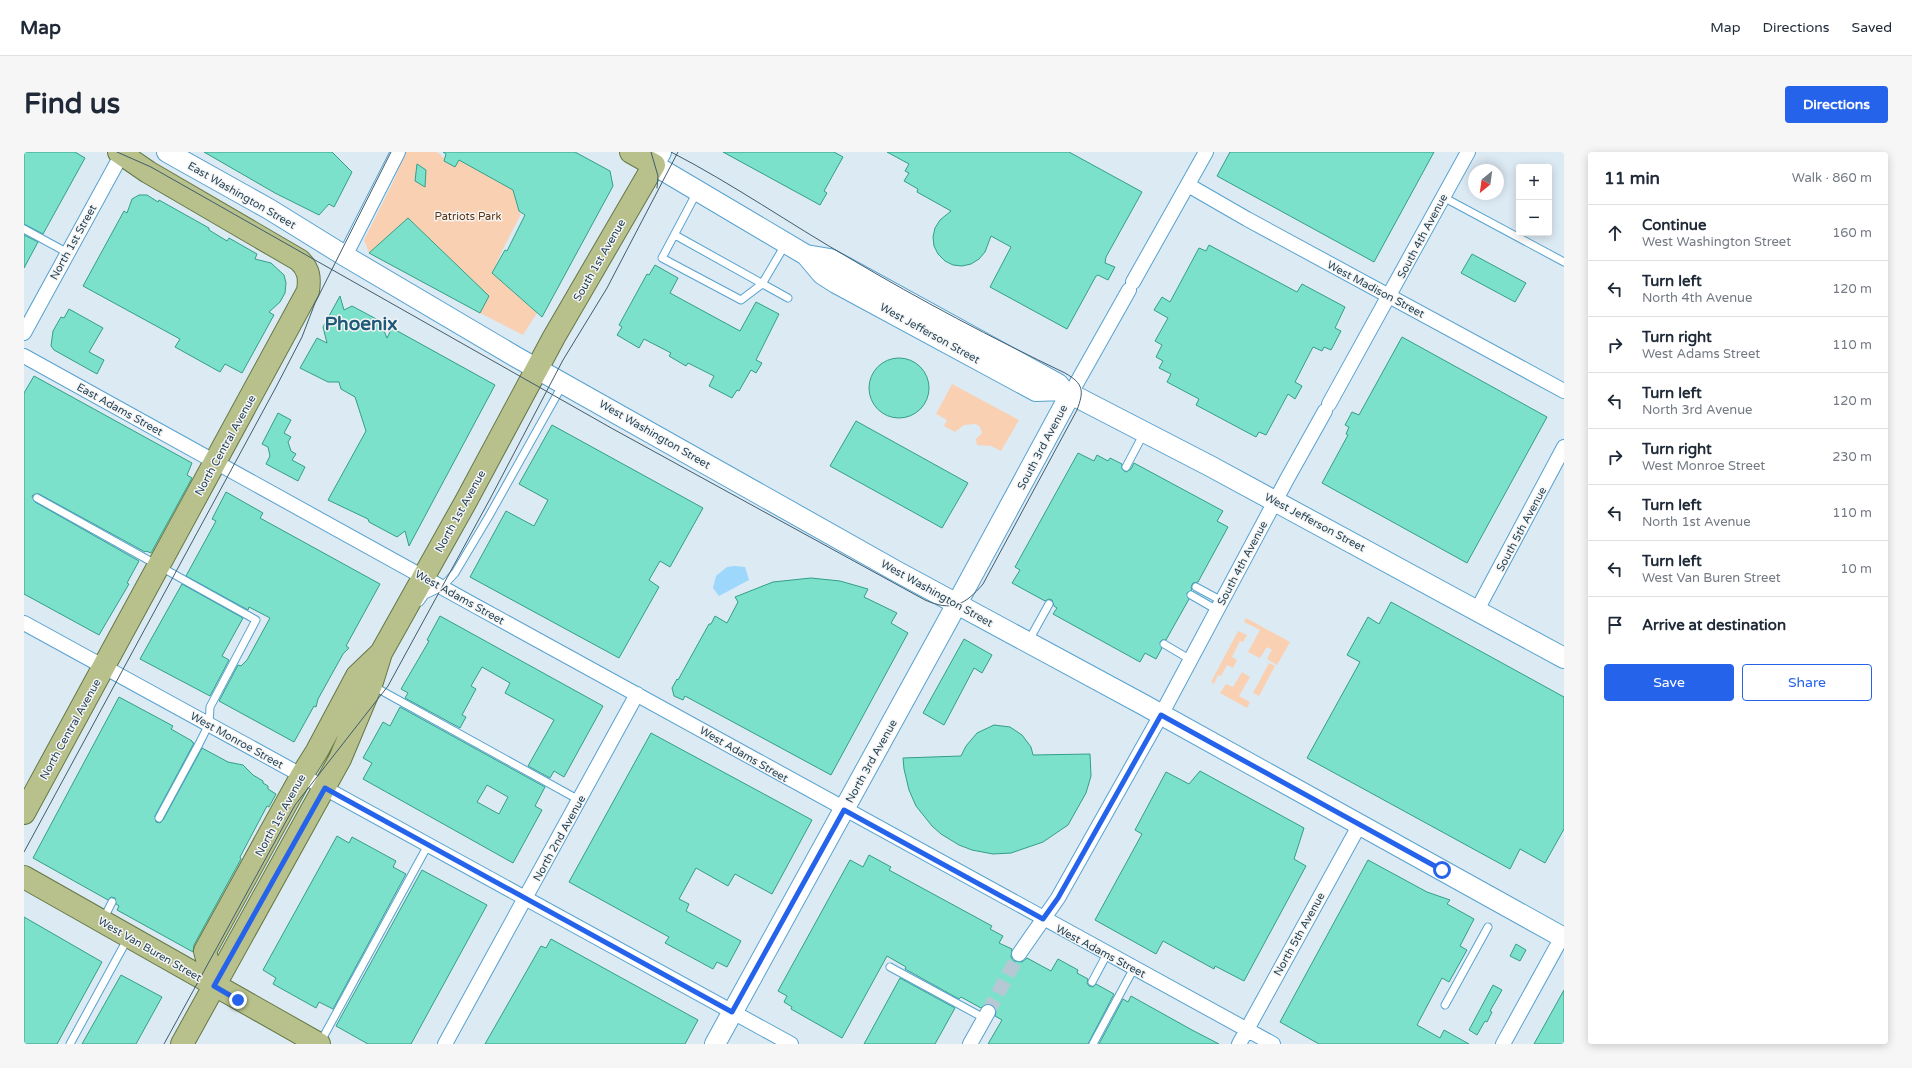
<!DOCTYPE html>
<meta charset="utf-8">
<style>
:root{--surface:#fff;--page:#f6f6f7;--text:#1f2937;--muted:#747a83;--line:#e0e1e3;--accent:#2563eb}
body{margin:0;font-family:"Varela Round",sans-serif;background:var(--page);color:var(--text)}
.controls{position:absolute;right:12px;top:12px;display:grid;overflow:hidden;border-radius:4px;box-shadow:0 2px 10px #0003}
.controls button{width:36px;height:36px;display:grid;place-items:center;padding:0;border:0;border-bottom:1px solid var(--line);background:var(--surface);color:var(--text);font:20px sans-serif}
.compass{position:absolute;left:1444px;top:12px;width:36px;height:36px;border-radius:50%;background:var(--surface);box-shadow:0 2px 10px #0003;rotate:209deg}
.stop{position:absolute;width:12px;height:12px;margin:-9px;border:3px solid #2563eb;border-radius:50%;background:#fff}
.stop.end{background:#2563eb;border-color:#fff;box-shadow:0 1px 4px #0008}
.list{margin:0;padding:0;list-style:none}
h2{display:flex;justify-content:space-between;align-items:center;height:52px;margin:0;padding:0 16px;font-size:17px}
h2 small{font-size:13px;font-weight:400;color:var(--muted)}
.list li{display:grid;grid-template-columns:26px 1fr auto;gap:12px;align-items:center;box-sizing:border-box;height:56px;padding:0 16px;border-top:1px solid var(--line)}
.list b{display:block;font-size:15px;white-space:nowrap}
.list p{margin:0;font-size:13px;white-space:nowrap;color:var(--muted)}
.list em{font-size:13px;font-style:normal;color:var(--muted)}
.actions{display:flex;gap:8px;padding:12px 16px}
.actions a{flex:1;padding:9px 0;border:1px solid var(--accent);border-radius:4px;text-align:center;font-size:14px;color:var(--accent)}
.actions .main{background:var(--accent);color:#fff}
.icon{flex:none;width:22px;height:22px;fill:none;stroke:currentColor;stroke-width:2;stroke-linecap:round;stroke-linejoin:round}
.map{position:relative;flex:none;width:1540px;height:892px;overflow:hidden;border-radius:4px}
header{display:flex;align-items:center;gap:24px;box-sizing:border-box;height:56px;padding:0 20px;background:var(--surface);border-bottom:1px solid var(--line)}
header strong{font-size:19px}
nav{display:flex;gap:22px;margin-inline-start:auto;font-size:14px}
.intro{display:flex;align-items:center;justify-content:space-between;box-sizing:border-box;height:96px;padding:0 24px}
h1{margin:0;font-size:28px}
.button{padding:10px 18px;border-radius:4px;background:var(--accent);color:#fff;font-size:14px;font-weight:700}
main{display:flex;gap:24px;padding:0 24px}
aside{flex:1;background:var(--surface);border-radius:4px;box-shadow:0 2px 10px #0003}
.map>svg:first-child{display:block}
</style>
<header>
<strong>Map</strong>
<nav><a>Map</a><a>Directions</a><a>Saved</a></nav>
</header>
<div class="intro"><h1>Find us</h1><a class="button">Directions</a></div>
<main>
<div class="map">
<svg width="1540" height="892" viewBox="0 0 1540 892">
<rect width="100%" height="100%" fill="#dceaf4"/>
<path fill="#fad0b3" d="M381,0H413L421,7L420,9L435,8L494,40L491,46L495,60L497,62L479,97L468,121L513,161L499,183L456,161L384,67L345,101L340,88L371,26Z
M928,232L995,268L977,299L967,294L953,293L952,287L958,281L956,275L952,272L940,273L931,280L920,274L923,268L912,262Z
M1222,466L1266,490L1253,513L1243,507L1248,498L1243,495L1236,506L1224,500L1236,478L1220,470Z
M1214,479L1223,483L1219,490L1216,489L1208,505L1213,508L1209,516L1203,513L1197,524L1194,523L1190,532L1187,530Z
M1245,511L1251,514L1235,544L1229,541Z
M1218,520L1226,525L1215,544L1226,550L1223,556L1196,541L1202,532L1209,535Z"/>
<path fill="#9dd7fc" d="M710,414L721,415L725,428L695,444L689,436L692,424L703,415Z"/>
<path fill="#7ce1ca" stroke="#339e89" fill-rule="evenodd" d="M0,0H51L61,6L19,82L0,72Z
M180,0H308L328,20L310,55L305,52L295,63L251,41Z
M419,0H551L586,19L589,34L518,165L468,121L481,98L483,99L501,63L495,59L489,38L435,8L431,15L420,9L422,2Z
M699,0H810L819,5L800,39L803,41L796,53Z
M863,0H1045L1118,40L1082,105L1081,111L1091,115L1084,128L1074,123L1072,124L1043,177L966,135L987,95L967,84L961,100L955,107L947,112L938,114L929,113L921,109L914,102L910,94L909,85L911,76L916,68L927,59L893,40L894,37L880,29L885,21L881,19L885,12Z
M1206,0H1410L1350,110L1193,24Z
M393,12L402,18L401,35L391,29Z
M115,43H123L134,50L135,48L185,76V78L203,89L205,86L233,102L231,107L247,111L260,123L262,131L261,141L256,150L245,160L250,163L218,221L201,212L196,220L151,195L156,187L59,134L100,59L103,61L108,47Z
M384,66L465,144L456,161L345,101Z
M0,83L14,90L0,116Z
M1185,93L1273,140L1278,132L1321,155L1311,176L1317,179L1307,198L1300,195L1298,199L1289,195L1271,230L1278,234L1277,236L1271,247L1264,242L1242,283L1235,280L1232,285L1172,253L1175,247L1143,230L1147,222L1135,216L1139,209L1132,205L1138,193L1131,189L1144,166L1130,158L1138,145L1146,150L1175,96L1182,99Z
M1448,102L1502,131L1491,150L1437,121Z
M631,113L654,126L646,141L716,179L732,150L755,162L732,208L738,211L732,221L727,218L715,239L713,238L708,246L685,234L690,224L664,211L662,214L645,204L647,201L620,187L615,196L593,183L598,175L595,173L623,122L625,123Z
M316,144L320,158L328,154L356,169L363,186L368,176L471,233L385,394L381,379L373,385L345,370L344,367L304,348L342,279L331,245L317,237L315,230H304L276,216L293,186L303,191L299,175Z
M45,157L79,176L65,200L80,208L73,222L30,198L27,194L29,179L37,165L40,166Z
M1378,185L1523,265L1443,411L1298,331L1324,283L1322,282L1325,275L1321,273L1328,260L1335,263Z
M845 236a30 30 0 1 1 60 0a30 30 0 1 1-60 0Z
M10,224L168,311L163,323L168,326L127,401L122,399L121,400L15,342H11L8,344L11,350L115,409L103,431L105,432L75,483L0,442V241Z
M254,261L267,268L260,281L267,285L264,290L267,299L272,302L268,308L281,315L274,329L242,312L246,304L244,295L238,292Z
M832,269L944,331L918,376L806,314Z
M528,273L679,356L646,415L636,409L625,428L635,435L595,506L446,425L482,359L510,374L524,348L495,332Z
M1054,301L1070,309L1073,303L1084,309L1086,306L1098,312V317L1102,320L1107,317L1110,311L1199,359L1193,369L1204,375L1174,430L1169,431L1167,435L1168,438L1163,441L1165,447L1142,488H1138L1136,490L1138,496L1132,507L1121,501L1116,510L1029,462L1033,456L1030,454L1028,448L1025,447L1021,449L988,431L996,418L991,415Z
M202,340L239,361L236,366L356,432L322,494L325,496L319,502L294,547L292,555L290,554L270,590L195,549L214,513L217,514L223,508L246,466L225,455L224,458L162,424L192,369L188,367Z
M787,426L816,429L844,437L840,445L873,461L867,471L884,481L807,623L661,544L659,548L650,544L648,536L653,527L654,528L685,472H687L691,464L703,471L714,450L711,445L749,430Z
M158,432L219,466L198,504L205,508L186,544L116,507Z
M1367,450L1540,545V677L1521,711L1496,697L1486,717L1283,606L1336,510L1323,503L1344,465L1355,472Z
M416,464L579,554L540,625L530,619L526,626L504,614L530,568L481,541L486,531L458,515L447,534L452,537L438,563L442,565L436,576L381,546L384,541L377,537L405,489L403,488Z
M940,487L968,503L958,521L950,516L920,573L899,561Z
M95,545L149,574L147,577L168,589V590L170,591L131,664L132,670L136,671L139,668L178,596L204,610L219,613L229,623L239,629V631L244,634V637L252,642L245,655L243,654L216,705L217,707L170,793L169,800L93,758L95,754L92,752L91,746L87,745L84,748L9,706Z
M376,555L521,635L511,654L518,658L489,711L339,627L348,611L339,606L359,570L366,574ZM463,633L484,645L475,662L453,650Z
M970,573L986,575L998,583L1007,595L1009,603L1066,602L1067,624L1062,641L1044,673L1019,690L987,701L969,702L948,698L935,693L917,682L908,674L892,654L885,638L880,617L879,606L937,604L942,594L953,581Z
M627,581L788,668L748,742L711,722L704,734L672,716L655,747L665,752L662,759L717,789L703,815L693,810L689,817L641,791L645,785L545,730Z
M1176,619L1280,676L1270,707L1282,714L1220,829L1191,814L1190,817L1139,789L1132,802L1071,768L1118,682L1111,678L1142,620L1165,632Z
M313,684L325,691L328,685L372,709L369,715L382,722L309,857L295,850L292,856L249,832L252,826L239,818Z
M845,703L867,715L865,718L968,774L966,777L979,784L975,791L988,797L987,805L990,809L998,810L1003,806L1027,819L1034,807L1054,818L1053,821L1064,827L1063,831L1065,834L1069,835L1072,832L1090,842L1064,892H964L978,868L971,864L972,860L968,853L964,852L957,856L937,845L935,847L881,817L882,815L863,804L818,886L767,857L768,855L760,850L763,844L754,839L826,708L839,715Z
M1344,708L1403,740L1426,748L1423,752L1450,767L1436,794L1443,798L1425,830L1418,826L1393,873L1416,886L1420,878L1445,892H1295L1256,870Z
M398,718L463,753L387,892H344L312,874Z
M0,765L78,810L33,892H0Z
M527,787L674,868L661,892H461L517,794L522,796Z
M1492,792L1502,798L1496,809L1486,804Z
M97,823L138,845L112,892H58Z
M876,826L931,856L911,892H840Z
M1469,833L1478,838L1466,859L1468,860L1463,870L1461,869L1453,883L1445,878Z
M1540,838V892H1510Z
M1107,844L1168,878L1195,892H1075L1099,847L1104,850Z"/>
<g fill="none" stroke-linecap="round" stroke-linejoin="round">
<path stroke="#b6c8d4" stroke-width="14" stroke-dasharray="14 7" stroke-linecap="butt" d="M964,860L995,802"/>
<g stroke="#56a2d0" stroke-width="9">
<path id="lane" d="M673,40L638,106L717,148L738,132L761,93
M1419,45L1540,110
M0,77L44,101
M651,83L764,146
M1102,315L1120,281
M13,346L232,468L186,555L185,572L175,592L135,666
M1172,435L1198,449
M1167,443L1193,458
M396,450L401,443L418,435L431,421L465,364L539,232
M1004,490L1025,452
M1140,492L1167,508
M349,534L555,648
M79,768L88,750
M866,815L960,866
M1068,830L1083,802
M1421,853L1464,775
M296,891L404,693
M46,892L104,786
M1069,892L1110,816"/>
</g>
<g stroke="#56a2d0" stroke-width="16">
<path id="street" d="M1164,33L1223,67L1540,239
M321,104L374,0
M1109,130L1182,0
M0,181L99,0
M0,204C416,434 831,665 1249,892
M1047,241L1105,138
M1305,252L1444,0
M1453,458L1540,295
M0,471L767,892
M995,802L1034,746L1137,563L1263,327L1301,259
M421,892L613,542
M946,892L964,860
M1215,892L1336,672
M1479,892L1538,785"/>
</g>
<g stroke="#56a2d0" stroke-width="22">
<path id="secondary" d="M143,0L245,57L321,104L492,205L872,419L1120,553L1540,786
M637,0L630,13L782,103L798,122L812,131L1012,239L1039,238
M782,103L806,107L821,115L1034,232L1039,238L1186,314L1540,506
M691,892L923,470L1047,241"/>
</g>
<g stroke="#647845" stroke-width="24">
<path id="primary" d="M0,661L284,139C286,126 285,117 275,108L124,20L95,0
M0,725L295,892
M190,834L181,799L278,623L293,599L333,524L356,502
M158,892L316,607L347,533L357,501L441,351L530,185L630,13L607,0"/>
</g>
<use href="#lane" stroke="#fff" stroke-width="7"/>
<use href="#street" stroke="#fff" stroke-width="14"/>
<use href="#secondary" stroke="#fff" stroke-width="20"/>
<use href="#primary" stroke="#b8c18b" stroke-width="22"/>
<path stroke="#3f5c6e" stroke-width="1" d="M93,0L127,15L589,277L901,448C928,460 941,453 959,432L1053,258C1060,239 1060,232 1041,221C968,186 896,148 827,107C766,72 709,32 647,0
M627,0L634,24L633,36
M0,700L251,237L278,185L291,151L367,0
M140,892L271,653L364,534L466,347L539,208L583,136L654,0"/>
</g>
<g fill="none" stroke-linecap="round" stroke-linejoin="round">
<path stroke="#2563eb" stroke-width="5" d="M214,848L190,834L301,636L708,860L820,658L1019,767L1034,746L1137,563L1418,718"/>
</g>
<g text-anchor="middle" stroke-width="3" stroke-linejoin="round" paint-order="stroke">
<g font-size="11" fill="#1f3f52" stroke="#f5f5f5">
<text transform="translate(218 43) rotate(30)" y="4">East Washington Street</text>
<text transform="translate(1398 84) rotate(-62)" y="4">South 4th Avenue</text>
<text transform="translate(49 90) rotate(-61)" y="4">North 1st Street</text>
<text transform="translate(575 108) rotate(-60)" y="4">South 1st Avenue</text>
<text transform="translate(1352 137) rotate(28)" y="4">West Madison Street</text>
<text transform="translate(906 181) rotate(29)" y="4">West Jefferson Street</text>
<text transform="translate(96 257) rotate(29)" y="4">East Adams Street</text>
<text transform="translate(631 282) rotate(30)" y="4">West Washington Street</text>
<text transform="translate(201 293) rotate(-61)" y="4">North Central Avenue</text>
<text transform="translate(1018 295) rotate(-62)" y="4">South 3rd Avenue</text>
<text transform="translate(436 359) rotate(-61)" y="4">North 1st Avenue</text>
<text transform="translate(1291 370) rotate(28)" y="4">West Jefferson Street</text>
<text transform="translate(1497 377) rotate(-62)" y="4">South 5th Avenue</text>
<text transform="translate(1218 411) rotate(-62)" y="4">South 4th Avenue</text>
<text transform="translate(913 441) rotate(29)" y="4">West Washington Street</text>
<text transform="translate(436 445) rotate(29)" y="4">West Adams Street</text>
<text transform="translate(46 577) rotate(-61)" y="4">North Central Avenue</text>
<text transform="translate(213 588) rotate(29)" y="4">West Monroe Street</text>
<text transform="translate(720 602) rotate(30)" y="4">West Adams Street</text>
<text transform="translate(847 609) rotate(-61)" y="4">North 3rd Avenue</text>
<text transform="translate(256 663) rotate(-61)" y="4">North 1st Avenue</text>
<text transform="translate(535 686) rotate(-61)" y="4">North 2nd Avenue</text>
<text transform="translate(1275 782) rotate(-61)" y="4">North 5th Avenue</text>
<text transform="translate(126 797) rotate(30)" y="4">West Van Buren Street</text>
<text transform="translate(1077 799) rotate(28)" y="4">West Adams Street</text>
</g>
<g font-size="11" fill="#5e3410" stroke="#f5f5f5">
<text x="444" y="68">Patriots Park</text>
</g>
<g font-size="19" font-weight="bold" fill="#1f5a7b" stroke="#f5f5f5">
<text x="337" y="178">Phoenix</text>
</g>
</g>
</svg>
<div class="controls">
<button>+</button>
<button>−</button>
</div>
<svg class="compass" viewBox="-18 -18 36 36"><path d="M0-13l5 13h-10z" fill="#e53935"/><path d="M0 13l5-13h-10z" fill="#747a83"/></svg>
<div class="stop" style="left:1418px;top:718px"></div>
<div class="stop end" style="left:214px;top:848px"></div>
</div>
<aside>
<h2>11 min<small>Walk · 860 m</small></h2>
<ul class="list">
<li><svg class="icon" aria-label="ahead" viewBox="0 0 24 24"><path d="M12 20V5M6 11l6-6 6 6"/></svg><div><b>Continue</b><p>West Washington Street</p></div><em>160 m</em></li>
<li><svg class="icon" aria-label="left" viewBox="0 0 24 24"><path d="M17 20v-9H6M10 6l-5 5 5 5"/></svg><div><b>Turn left</b><p>North 4th Avenue</p></div><em>120 m</em></li>
<li><svg class="icon" aria-label="right" viewBox="0 0 24 24"><path d="M7 20v-9h11M14 6l5 5-5 5"/></svg><div><b>Turn right</b><p>West Adams Street</p></div><em>110 m</em></li>
<li><svg class="icon" aria-label="left" viewBox="0 0 24 24"><path d="M17 20v-9H6M10 6l-5 5 5 5"/></svg><div><b>Turn left</b><p>North 3rd Avenue</p></div><em>120 m</em></li>
<li><svg class="icon" aria-label="right" viewBox="0 0 24 24"><path d="M7 20v-9h11M14 6l5 5-5 5"/></svg><div><b>Turn right</b><p>West Monroe Street</p></div><em>230 m</em></li>
<li><svg class="icon" aria-label="left" viewBox="0 0 24 24"><path d="M17 20v-9H6M10 6l-5 5 5 5"/></svg><div><b>Turn left</b><p>North 1st Avenue</p></div><em>110 m</em></li>
<li><svg class="icon" aria-label="left" viewBox="0 0 24 24"><path d="M17 20v-9H6M10 6l-5 5 5 5"/></svg><div><b>Turn left</b><p>West Van Buren Street</p></div><em>10 m</em></li>
<li><svg class="icon" aria-label="arrive" viewBox="0 0 24 24"><path d="M6 21V4h12l-3 4 3 4H6"/></svg><div><b>Arrive at destination</b></div></li>
</ul>
<div class="actions"><a class="main">Save</a><a>Share</a></div>
</aside>
</main>
